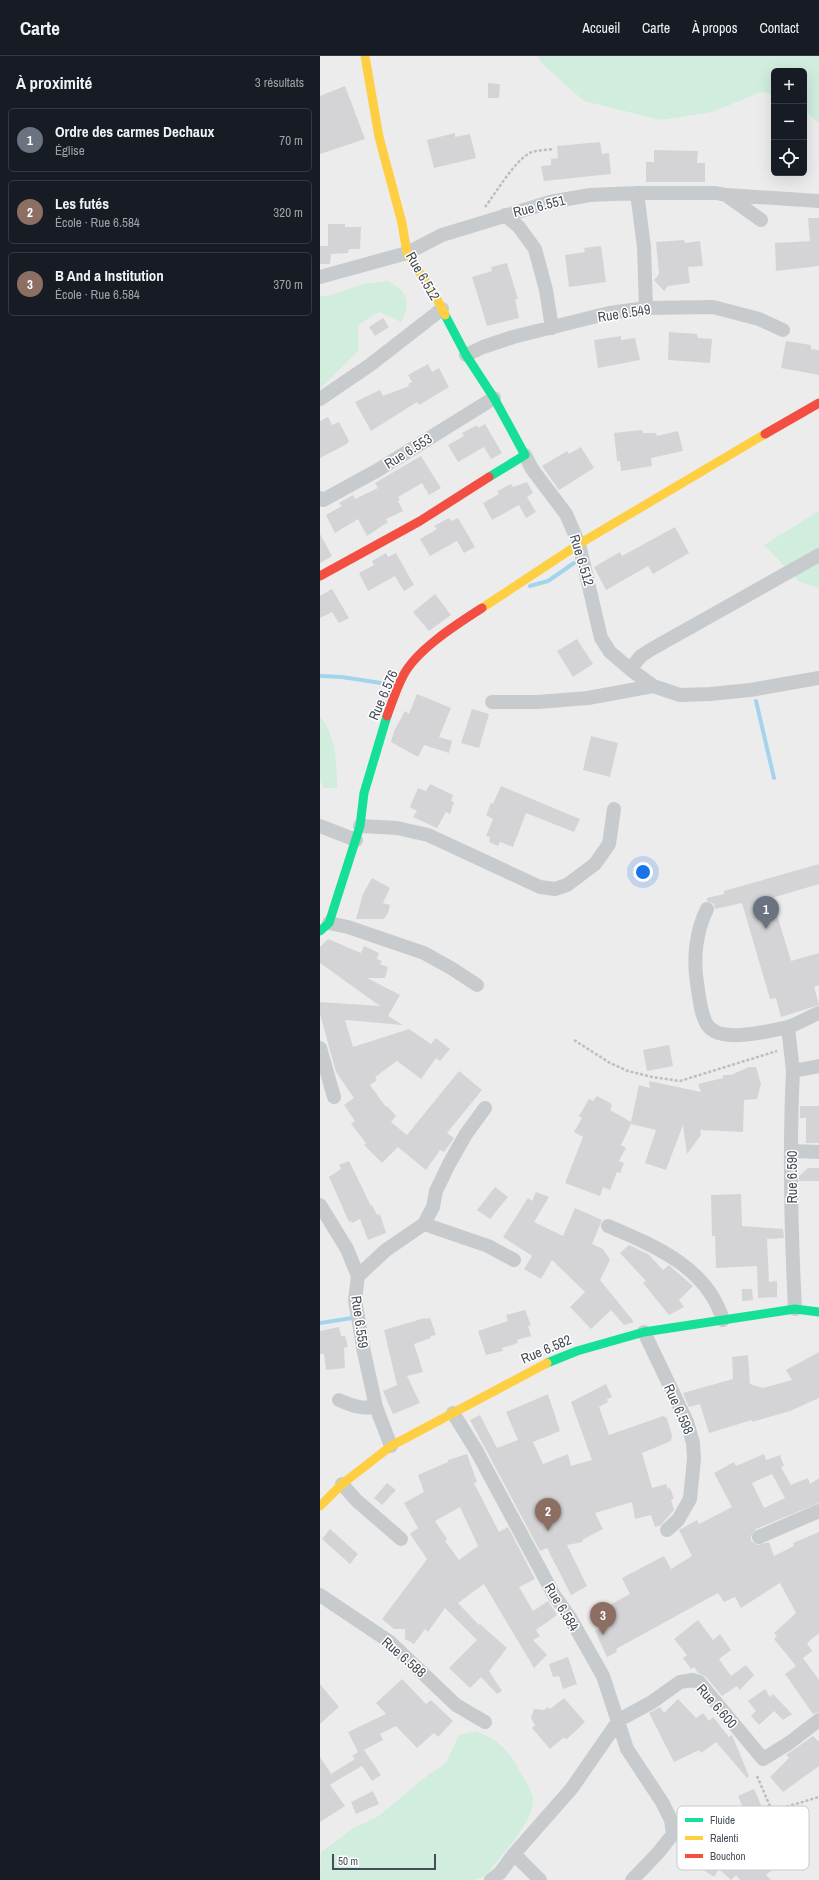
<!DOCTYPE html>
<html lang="fr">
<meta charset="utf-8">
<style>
:root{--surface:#171b24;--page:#20242c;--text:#f1f3f6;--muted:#9ea1a6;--line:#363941;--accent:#0f766e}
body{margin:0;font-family:"Archivo Narrow",sans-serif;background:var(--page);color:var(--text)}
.controls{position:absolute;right:12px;top:12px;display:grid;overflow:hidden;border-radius:6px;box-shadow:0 4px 16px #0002}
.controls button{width:36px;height:36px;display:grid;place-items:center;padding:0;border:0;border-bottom:1px solid var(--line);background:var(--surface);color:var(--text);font:20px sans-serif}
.scale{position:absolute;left:12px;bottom:10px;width:104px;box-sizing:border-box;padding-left:4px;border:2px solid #444d58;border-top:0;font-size:11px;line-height:14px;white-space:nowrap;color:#444d58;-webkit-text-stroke:3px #fff;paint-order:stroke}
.you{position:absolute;left:323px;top:816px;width:14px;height:14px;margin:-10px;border:3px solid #fff;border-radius:50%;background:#1a73e8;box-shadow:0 0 0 6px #1a73e833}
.badge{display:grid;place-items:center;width:26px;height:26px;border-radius:50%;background:var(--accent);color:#fff;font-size:13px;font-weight:700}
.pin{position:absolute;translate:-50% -33px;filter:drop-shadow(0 1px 2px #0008)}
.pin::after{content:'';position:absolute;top:21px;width:14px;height:12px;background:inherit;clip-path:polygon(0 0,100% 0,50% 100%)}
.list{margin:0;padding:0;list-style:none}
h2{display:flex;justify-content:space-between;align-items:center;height:52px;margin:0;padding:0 16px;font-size:17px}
h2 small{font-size:13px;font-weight:400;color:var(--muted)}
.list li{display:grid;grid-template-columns:26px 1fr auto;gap:12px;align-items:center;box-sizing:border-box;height:64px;margin:0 8px 8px;padding:0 8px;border:1px solid var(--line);border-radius:6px}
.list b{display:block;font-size:15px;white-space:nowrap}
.list p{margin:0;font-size:13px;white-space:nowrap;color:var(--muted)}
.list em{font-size:13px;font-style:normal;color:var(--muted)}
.icon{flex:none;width:22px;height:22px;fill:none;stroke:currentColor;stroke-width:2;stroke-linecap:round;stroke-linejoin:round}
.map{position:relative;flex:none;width:499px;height:1824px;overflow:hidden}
header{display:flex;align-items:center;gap:24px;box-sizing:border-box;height:56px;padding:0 20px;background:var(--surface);border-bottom:1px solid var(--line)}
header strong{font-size:19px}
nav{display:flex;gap:22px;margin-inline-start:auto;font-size:14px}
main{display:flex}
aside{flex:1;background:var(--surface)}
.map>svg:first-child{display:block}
</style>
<header>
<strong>Carte</strong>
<nav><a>Accueil</a><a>Carte</a><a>À propos</a><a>Contact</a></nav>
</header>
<main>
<aside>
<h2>À proximité<small>3 résultats</small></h2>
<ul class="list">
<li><span class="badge" style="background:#6b7280">1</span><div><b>Ordre des carmes Dechaux</b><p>Église</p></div><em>70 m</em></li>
<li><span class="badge" style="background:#8d6e63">2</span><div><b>Les futés</b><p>École · Rue 6.584</p></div><em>320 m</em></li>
<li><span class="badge" style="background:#8d6e63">3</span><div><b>B And a Institution</b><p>École · Rue 6.584</p></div><em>370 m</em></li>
</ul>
</aside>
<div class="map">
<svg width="499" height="1824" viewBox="0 0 499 1824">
<rect width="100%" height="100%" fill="#edecec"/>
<path fill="#d0edde" d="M217,0H499V67L484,55V15H454V38L441,36L392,56L341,64L264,45L222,8Z
M68,225C88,235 91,247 81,266L59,256L38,269V295L0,333V240H8L44,228Z
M499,455V532L480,526L444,489Z
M0,660C16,680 17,708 17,732H4L0,725Z
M156,1675C180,1686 186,1691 199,1714C204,1723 211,1732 213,1742C215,1763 183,1798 170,1814L163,1821L155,1824H0L1,1796L32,1773L59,1760L109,1718L121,1711L127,1705L139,1679Z"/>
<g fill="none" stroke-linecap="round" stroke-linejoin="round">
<path stroke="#a4d4eb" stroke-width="4" d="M210,530L228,525L254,507
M1,620L22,621L74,629
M436,645L454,722
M0,1267L32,1262"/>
</g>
<path fill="#d4d4d7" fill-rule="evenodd" d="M168,27L180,28L179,42H168Z
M25,30L45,83L0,98V40Z
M135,77V81L150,78L156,102L114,112L107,84Z
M280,86L282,98L289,97L291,118L224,125L221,110L231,109V103L238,102L237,90Z
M334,94L378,95L377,107H385V126H326V106H334Z
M488,162H499V210L456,215L455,187L490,185Z
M8,168H25V171H41L40,193H29L28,197L11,198L10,208H0V190H8Z
M364,184L365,187L380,185L383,210L368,211L370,227L348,230L344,235L334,224L339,218L336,186Z
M281,190L286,226L249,231L245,199L265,196L264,192Z
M187,207L198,243H195L199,262L167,270L152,221L172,215L171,211Z
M63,262L69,271L55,280L49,271Z
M349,276L377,278L378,282L392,283L390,307L348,304Z
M301,280V284L315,282L320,304L278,312L274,284Z
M466,285L491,289V293L499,294V319L461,312Z
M108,308L112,316L119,312L129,331L99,349L97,346L51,375L35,346L60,334L63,340L89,330L88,328L92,326L88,319Z
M8,361L12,369L19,366L29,385L27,388L0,402V365Z
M165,368L182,397L171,403L164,391L138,406L128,389L144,380L142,377L157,369L158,372Z
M322,374L323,377H336L337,380L358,375L363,395L331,402L332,410L301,415L300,405H297L294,377Z
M261,391L274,412L239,434L222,410L247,395L249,398Z
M101,400L121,432L109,439L102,427L78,441L80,444L78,445L83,455L66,463L68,466L47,480L38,463L15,477L6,459L22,450L19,447L33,439L35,443L58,432L55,427Z
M207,426L213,437L207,441L216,456L206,462L199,449L172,464L163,447L179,438L177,435L191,428L193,431Z
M129,462L131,465L138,462L155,491L144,497L137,485L110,500L100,483L117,473L114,470Z
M355,471L369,497L333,518L328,510L286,534L274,511L300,496L302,500Z
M0,478L12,500L0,507Z
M66,497L68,501L76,497L94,529L84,535L75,520L48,535L39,517L54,509L52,505Z
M12,533L29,562L19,567L12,556L0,562V540Z
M115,538L131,559L109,575L93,556Z
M257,583L273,608L253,621L237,595Z
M97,638L131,652L119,681L132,685L129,697L104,689L98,701L71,686L74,675L85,655L89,658Z
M152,653L169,658L159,692L141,687Z
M271,680L298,687L290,721L263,714Z
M110,728L133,739L131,745L134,746L130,758L126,756L117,772L93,761L97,755L90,751L98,732L106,735Z
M181,730L260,763L254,776L206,757L193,791L180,786L178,790L169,786L170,781L166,780L173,763L166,759L171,747L173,748Z
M499,808V828L452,842L471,905L499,897V929L494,931L499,949L461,961L456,942L450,943L422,847L395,853L394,848L387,845V842L404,838V835Z
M52,822L70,832L63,847L70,849L68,857L64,863H36L43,838Z
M8,883L41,897L44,890L59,897L57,903L62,905L60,908L68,911L65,922H47L80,939L68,960L83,969L25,964L33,991L89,973L111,988L116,982L130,993L120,1005L116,1002L101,1023L77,1005L55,1021L57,1024L50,1029L66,1051L67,1050L76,1060L71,1066L87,1079L139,1015L162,1034L127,1077L134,1082L132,1085L124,1096L120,1094L106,1114L78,1091L62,1107L44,1089L46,1087L31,1068L35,1065L24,1049L34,1042L16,1016L0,958V946L60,950L0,907V891Z
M349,989L353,1010L327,1015L323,994Z
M429,1011H436L441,1028L437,1043L424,1044L423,1076L380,1074L381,1079L367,1098L363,1069L346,1114L325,1107L336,1074L311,1068L301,1089L306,1092L299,1105L304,1107L300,1117L297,1116L290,1134L283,1131L280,1140L245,1127L263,1081L254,1076L262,1062L259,1060L269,1043L273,1045L277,1040L290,1047L292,1049L290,1054L311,1066L319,1029L330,1032L329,1025L381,1036L378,1028L403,1022V1019H411Z
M480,1050H499V1087H486V1062H480Z
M29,1105L51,1150L52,1149L57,1159L60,1158L66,1177L48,1184L40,1163L32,1167L31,1165L29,1166L9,1121L21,1113L19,1109Z
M488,1112H499V1125H479V1120Z
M175,1131L188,1141L170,1163L157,1154Z
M216,1136L229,1141L214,1166L243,1180L255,1152L282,1164L272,1188L283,1193L290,1204L280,1224L314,1266L304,1269L291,1254L271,1273L250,1251L265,1236L232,1204L221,1223L204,1213L212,1200L183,1181L208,1142L212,1145Z
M421,1138L422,1170L463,1173L464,1182L447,1183L449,1226L457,1225V1241L438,1242L437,1210L396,1212L395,1180H392L391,1139Z
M309,1189L328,1198L343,1214L349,1209L352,1212L373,1230L359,1244L364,1251L349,1259L323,1227L326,1225L300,1197Z
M422,1233H432L433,1244L422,1245Z
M205,1254L211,1269L208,1270L211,1280L197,1284L198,1287L182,1292L183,1295L166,1299L158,1275L188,1265L186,1259Z
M105,1262V1263L110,1262L116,1279L110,1280L111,1282L94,1288L103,1316L87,1320L100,1347L73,1358L63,1335L77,1329L64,1274Z
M19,1271L21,1280H25L28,1291L24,1292L25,1312L6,1314L4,1298H0V1275Z
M499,1296V1342L470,1355L432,1366V1364L389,1377L380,1348L369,1351L363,1337L413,1323L412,1301L428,1299L430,1328L443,1332L472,1324L466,1314Z
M286,1328L292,1341L287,1343L288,1346L279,1351L289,1379L343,1360L347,1362L352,1380L351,1385L322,1397L332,1432L346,1428L348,1433L350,1432L354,1443L351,1444L354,1454L341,1469L335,1471L331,1459L315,1463L312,1446L275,1457L283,1473L262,1484L263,1486L247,1489L267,1530L251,1539L227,1492L220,1495L150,1364L160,1359L177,1392L198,1384L186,1356L228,1338L240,1375L213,1386L223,1408L248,1398L251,1410L272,1404L251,1346Z
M147,1398L157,1426L154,1427L179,1476L188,1471L215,1523L199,1531L213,1555L228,1545L237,1559L216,1574L220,1580L213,1584L227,1599L214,1612L164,1528L138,1547L159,1569L160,1568L187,1592L169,1615L182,1635L177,1638L161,1621L150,1632L129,1612L157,1584L125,1552L108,1576L105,1573L94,1588L85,1583V1573H74L62,1563L108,1502L107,1503L90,1478L98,1472L84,1447L104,1436L98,1419L128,1406V1404ZM140,1451L158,1490L139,1504L125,1485L127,1483L115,1465Z
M444,1398L446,1404L460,1399L464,1410L461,1411L471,1429L488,1422L490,1428L499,1422V1447L436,1473L431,1480V1485L438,1489L449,1486L454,1500L474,1490L473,1487L499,1476V1577L487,1587L492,1595L483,1602L499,1624V1656L493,1658L465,1618L476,1610L454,1583L457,1580L454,1577L476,1557L460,1527L421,1552L415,1541L404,1546L398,1537L296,1593L297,1596L287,1601L275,1575L287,1568L280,1554L310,1538L302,1522L344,1500L351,1513L372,1500L359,1474L377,1464L379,1468L412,1451L394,1417L414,1406L416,1410ZM452,1418L465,1442L444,1452L432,1427Z
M67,1427L76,1434L62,1449L54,1442Z
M10,1473L38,1498L30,1508L2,1483Z
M378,1564L393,1584L400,1578L411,1594L399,1603L411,1620L426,1609L434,1619L420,1634L417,1630L402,1640L386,1621L378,1617L374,1611L371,1613L363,1602L367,1599L354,1583Z
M248,1601L257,1628L243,1633L239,1620L233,1621L229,1608Z
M82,1623L106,1648L111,1644L133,1665L118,1681L114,1677L97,1692L76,1670L60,1678L63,1684L44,1694L61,1719L52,1725L42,1710L16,1725L11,1718L35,1703L32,1700L38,1696L28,1676L66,1658L56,1647Z
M0,1628L19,1651L0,1668Z
M445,1633L450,1641L453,1638L472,1658L463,1664L454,1655L439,1669L431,1660L436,1655L428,1645Z
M244,1642L265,1666L247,1683L243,1682L230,1693L212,1672L215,1669L211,1662L214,1653L224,1654L228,1651L230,1653Z
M358,1643L376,1662L383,1657L389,1665L393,1661L409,1681L412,1679L429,1720L427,1722L396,1686L381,1697L379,1694L354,1706L329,1657L340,1651L344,1657Z
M493,1680L499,1686V1710L463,1736L450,1721L469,1702L466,1699Z
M0,1701L16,1725L10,1729L25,1750L0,1766Z
M434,1733L445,1758L429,1765L418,1740Z
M53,1735L59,1748L36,1758L31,1746Z
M446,1782L464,1804L446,1819L451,1824H420L416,1819L411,1824L399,1813L394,1821L379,1811L400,1783L438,1807L429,1793Z"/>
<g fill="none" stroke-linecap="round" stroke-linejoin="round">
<path stroke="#b5c2bf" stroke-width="2.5" stroke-dasharray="3 2" stroke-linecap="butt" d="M165,151C176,137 196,102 212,96C219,94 227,94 234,93
M254,984L290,1007L308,1015L332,1021L360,1025L457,995
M437,1720L452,1755L460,1784L477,1810
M452,1755L499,1741"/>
<path stroke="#c8cbcd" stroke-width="14" d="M317,137L324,191L326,252
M406,139L499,145
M185,159L199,171L215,193L226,234L232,272
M0,221L87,197L122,179L230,146L270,139L317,137H396L406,139L441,164
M146,299L163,291L193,281L289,257L326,252L393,251L439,263L463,274
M0,343L50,309L122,253
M205,399L212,413L246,458L259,488L281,582L290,596L310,613L333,630L360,639L390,638L430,634L499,622
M0,442L3,444L58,414L174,342
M310,613L321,600L330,594L499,499
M172,646H218L268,642L333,630
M0,770L36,784
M40,770L77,772L108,779L220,831L235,833L247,829L275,808L289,788L294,753
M387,853C376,875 373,903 377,927C379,939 381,966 391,973C407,986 449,975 468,971C478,968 489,961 499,957
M9,867L28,871L104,897L131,912L157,929
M468,971L473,1015
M0,992L14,1041
M472,1095L499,1096
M0,1149L27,1193L38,1220L35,1244L44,1296L56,1351L71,1390
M104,1168L168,1190L194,1204
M288,1170C335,1190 387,1211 403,1264
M38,1220L66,1194L104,1168L113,1151L116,1135L129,1108L146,1078L165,1052
M475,1253C471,1174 469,1094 473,1015L499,1010
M324,1276L367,1366L373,1387L374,1403L370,1443L358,1464L347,1474
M19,1344C32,1350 42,1353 56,1351
M133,1357L156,1394L234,1539L249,1560L283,1620L307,1693L342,1746L351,1764L353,1778L338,1797L312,1824
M22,1428L36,1444L81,1483
M439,1481L499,1455
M0,1539L70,1586L136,1649L165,1666
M171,1824L180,1817L194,1798
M220,1824L194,1798L252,1732L299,1664L332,1646L360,1626L373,1624L379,1626L443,1703L469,1687L499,1664"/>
<path stroke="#16e098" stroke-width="9" d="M125,259L146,299L174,342L205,399L169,421
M0,875L9,867L40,770L44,737L67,660
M227,1307L257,1295L324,1276L475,1253L499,1256"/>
<path stroke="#ffcf43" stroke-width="9" d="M45,0L59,81L82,167L87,197L117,243L125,259
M162,552L259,488L445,378
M0,1450L22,1428L71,1390L227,1307"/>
<path stroke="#f24e42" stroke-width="9" d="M445,378L499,347
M0,520L100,465L169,421
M67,660C72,647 76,633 83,620C96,594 137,568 162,552"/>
</g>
<g text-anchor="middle" stroke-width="3" stroke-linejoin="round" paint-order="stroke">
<g font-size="14" fill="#444d58" stroke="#fff">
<text transform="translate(219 150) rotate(-14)" y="5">Rue 6.551</text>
<text transform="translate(103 220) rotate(60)" y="5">Rue 6.512</text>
<text transform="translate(304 257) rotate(-9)" y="5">Rue 6.549</text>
<text transform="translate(88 395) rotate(-32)" y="5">Rue 6.553</text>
<text transform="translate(262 504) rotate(73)" y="5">Rue 6.512</text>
<text transform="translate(63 639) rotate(-67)" y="5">Rue 6.576</text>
<text transform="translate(472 1121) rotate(-90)" y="5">Rue 6.590</text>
<text transform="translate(40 1266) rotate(82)" y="5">Rue 6.559</text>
<text transform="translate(226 1293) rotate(-23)" y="5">Rue 6.582</text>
<text transform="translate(359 1353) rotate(66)" y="5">Rue 6.598</text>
<text transform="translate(242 1551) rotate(59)" y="5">Rue 6.584</text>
<text transform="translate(84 1601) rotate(41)" y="5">Rue 6.588</text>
<text transform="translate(397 1650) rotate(49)" y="5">Rue 6.600</text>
</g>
</g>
<rect x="357" y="1750" width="132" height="64" rx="6" fill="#fff" stroke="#c7cacd" stroke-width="1"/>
<rect x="365" y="1762" width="18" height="4" fill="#16e098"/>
<rect x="365" y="1780" width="18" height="4" fill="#ffcf43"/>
<rect x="365" y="1798" width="18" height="4" fill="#f24e42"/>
<g font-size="11" fill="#444d58">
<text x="390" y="1768">Fluide</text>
<text x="390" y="1786">Ralenti</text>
<text x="390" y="1804">Bouchon</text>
</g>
</svg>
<div class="controls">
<button>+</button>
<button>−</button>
<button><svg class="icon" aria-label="locate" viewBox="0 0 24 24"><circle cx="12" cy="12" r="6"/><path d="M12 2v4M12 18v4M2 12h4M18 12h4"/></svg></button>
</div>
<div class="scale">50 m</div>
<div class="you"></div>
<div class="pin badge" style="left:446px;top:873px;background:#6b7280">1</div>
<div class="pin badge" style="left:228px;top:1475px;background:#8d6e63">2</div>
<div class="pin badge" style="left:283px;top:1579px;background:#8d6e63">3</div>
</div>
</main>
